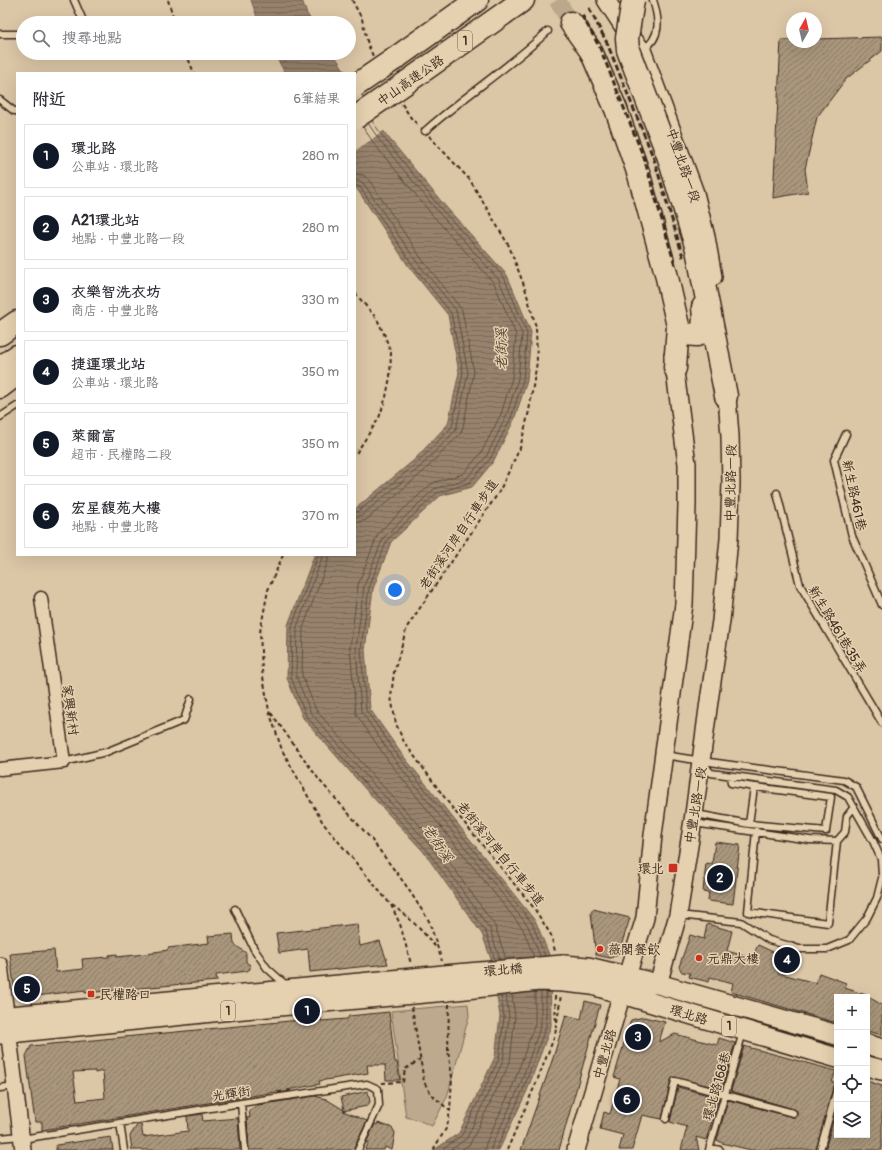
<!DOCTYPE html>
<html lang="zh-TW">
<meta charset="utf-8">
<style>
:root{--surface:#fff;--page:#f7f7f7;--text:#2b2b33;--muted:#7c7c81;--line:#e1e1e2;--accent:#111827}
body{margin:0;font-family:Pangolin,"LXGW WenKai TC",sans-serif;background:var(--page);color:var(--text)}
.controls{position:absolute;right:12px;bottom:12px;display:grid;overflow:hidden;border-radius:0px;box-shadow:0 4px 16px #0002}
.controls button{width:36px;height:36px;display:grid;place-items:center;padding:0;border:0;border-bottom:1px solid var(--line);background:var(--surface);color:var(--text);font:20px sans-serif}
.compass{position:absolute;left:786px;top:12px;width:36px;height:36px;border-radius:50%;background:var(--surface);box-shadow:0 4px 16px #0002;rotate:8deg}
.you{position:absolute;left:395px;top:590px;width:14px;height:14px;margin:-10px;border:3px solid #fff;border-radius:50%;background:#1a73e8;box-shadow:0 0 0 6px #1a73e833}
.badge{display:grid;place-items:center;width:26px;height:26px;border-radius:50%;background:var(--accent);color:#fff;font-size:13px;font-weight:700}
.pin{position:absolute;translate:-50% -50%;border:2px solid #fff;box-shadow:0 1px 4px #0006}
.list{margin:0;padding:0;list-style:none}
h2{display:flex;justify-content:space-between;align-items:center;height:52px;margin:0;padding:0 16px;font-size:17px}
h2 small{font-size:13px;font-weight:400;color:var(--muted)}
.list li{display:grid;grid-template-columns:26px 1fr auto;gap:12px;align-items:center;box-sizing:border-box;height:64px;margin:0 8px 8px;padding:0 8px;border:1px solid var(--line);border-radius:0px}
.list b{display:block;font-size:15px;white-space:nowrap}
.list p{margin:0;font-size:13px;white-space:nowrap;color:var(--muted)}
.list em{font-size:13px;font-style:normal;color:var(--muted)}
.icon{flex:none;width:22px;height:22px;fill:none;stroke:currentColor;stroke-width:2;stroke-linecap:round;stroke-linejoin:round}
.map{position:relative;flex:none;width:882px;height:1150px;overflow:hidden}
.search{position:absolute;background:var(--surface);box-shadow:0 4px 16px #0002;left:16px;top:16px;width:340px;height:44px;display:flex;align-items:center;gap:10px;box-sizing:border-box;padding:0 14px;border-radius:22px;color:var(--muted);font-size:15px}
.panel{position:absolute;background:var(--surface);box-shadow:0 4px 16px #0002;left:16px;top:72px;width:340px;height:484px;border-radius:0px}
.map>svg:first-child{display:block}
</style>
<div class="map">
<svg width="882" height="1150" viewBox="0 0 882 1150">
<defs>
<pattern id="water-rules" width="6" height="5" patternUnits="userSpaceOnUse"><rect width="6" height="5" fill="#97836d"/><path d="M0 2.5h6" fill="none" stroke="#7c6b59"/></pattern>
<pattern id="building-hatch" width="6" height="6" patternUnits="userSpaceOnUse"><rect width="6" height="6" fill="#a9967c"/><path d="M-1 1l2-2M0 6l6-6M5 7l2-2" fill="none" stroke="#8b7b65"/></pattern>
</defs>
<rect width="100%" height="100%" fill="#dbc6a6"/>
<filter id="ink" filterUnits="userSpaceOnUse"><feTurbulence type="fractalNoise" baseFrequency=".025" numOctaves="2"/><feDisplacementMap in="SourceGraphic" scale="8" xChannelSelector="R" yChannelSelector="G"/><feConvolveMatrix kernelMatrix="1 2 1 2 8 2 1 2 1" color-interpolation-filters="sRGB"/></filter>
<g filter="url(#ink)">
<path fill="#bda98d" stroke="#7c6a56" d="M468,1004L469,1016L447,1097L432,1126L418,1120L406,1117L391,1011Z"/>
<path fill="url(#water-rules)" stroke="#725f4d" d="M251,0H302L307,14L313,23H259Z
M274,53H333L346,73H285Z
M355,87L387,136L446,207L507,275L531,332L527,381L514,420L493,462L472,487L440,496L391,542L373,589L365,650L370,709L401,753L536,922L550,957L551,1026L527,1091L499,1150H434L459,1133L495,1057L500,1016L491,959L482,934L423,851L367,791L303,718L287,678L288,625L314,556L315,555H355V509L414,460L448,424L459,372L448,315L409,267L355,186Z"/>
<path fill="#dbc6a6" d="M355,85L385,130L355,151Z"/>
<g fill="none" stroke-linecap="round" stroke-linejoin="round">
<path stroke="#604e3e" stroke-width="1" d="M372,121L384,138L442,210L504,277L527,333L523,380L511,418L490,459L469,483L437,493L387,540L369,588L361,649L366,710L398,756L532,923L545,956
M368,123L380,141L439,213L499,280L522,334L518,379L506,417L486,457L466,479L434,489L383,538L364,586L356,649L361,711L394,759L528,926L540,956
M363,127L375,145L434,217L494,283L516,335L512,378L501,414L481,453L463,474L435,482L430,485L381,530L377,536L358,585L350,648L356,714L389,762L523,929L534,957
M355,174L363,175L369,180L421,258L462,310L474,372L463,427L461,433L424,471L366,520L355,523
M355,180L360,181L364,184L416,261L456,310L468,373L456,430L420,467L362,515L355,517
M355,185L360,187L412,264L451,313L463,372L452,427L417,463L359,511L355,512
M318,555L292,626L291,677L306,716L370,789L426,849L486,932L495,960
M323,555L297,627L296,676L311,713L374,785L430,845L490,929L500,960
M329,555L328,561L303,628L302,675L316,710L378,781L435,842L495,926L506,959
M442,1150L462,1135L499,1059L504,1017L501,996
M451,1150L467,1138L503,1061L509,1017L506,995
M461,1150L469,1145L472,1140L510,1062L515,1017L512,995
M485,1150L486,1143L513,1085L535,1024V992
M491,1150L492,1145L519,1088L541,1025V992
M496,1150L523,1090L546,1026V992"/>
</g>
<path fill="url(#building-hatch)" stroke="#3b2a1e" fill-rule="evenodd" d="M882,37V51L846,79L817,117L805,169L808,192L773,198L781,40H792V42H816V39Z
M715,842L740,845L733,904L708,901L709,893L703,892L706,863L712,864Z
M593,909L630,918L618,955L610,958L596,955L591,913Z
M357,924L360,946L380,941L388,964L310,972L308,949L279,953L276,933Z
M707,924L732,931L727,951L752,958L758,945L784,957L778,973L816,983L819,973L846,983L845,988L866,995V997H837V1023L731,992L733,983L710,977L709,982L689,977L690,973L682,972L679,967L690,935L704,939Z
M233,934L234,944L246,953V962L250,965V969L247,971L216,975L217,981L85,993V990L20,998L15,994L10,954L54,950L56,972L83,969L82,959L109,957V955L117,954V957L154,953V952L168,950V948L209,943L208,936Z
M867,996L882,1005V1035L867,1031Z
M585,1001L600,1005L559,1150H521L553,1058L566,1015L581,1019Z
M389,1012L395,1062H397L400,1080H386L385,1065H367L368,1073L319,1081L320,1084L287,1090L291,1091L278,1093L282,1091L42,1130V1122H35L26,1056L31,1046L321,1018V1021L347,1019L349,1016ZM95,1071V1073L103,1071L105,1098L77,1101L73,1072Z
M644,1017L665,1022L659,1042L675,1034L717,1045L719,1038L735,1043L722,1089L673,1077L671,1080L662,1119L642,1115L632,1150H619L623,1135L600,1129L604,1112L610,1114L620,1079L614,1077L631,1020Z
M744,1046L836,1071L832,1082L837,1083V1085L833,1088L816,1150H751L722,1143L717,1140L728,1100L792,1117H795L797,1115V1111L794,1109L731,1091Z
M867,1081L882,1086V1150H825L837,1106V1135H867Z
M678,1087L719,1098L706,1140L696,1137L699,1150H681L687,1127L670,1122Z
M368,1091L370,1102L367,1106L343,1111L367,1121L354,1148L349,1150H249L247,1118L250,1117L249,1110L258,1105L315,1096L326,1099L344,1110L341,1097Z
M202,1114L203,1121L238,1118L240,1150H132L130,1136L137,1125L141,1124L143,1137L188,1131L187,1116Z
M378,1123L390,1127L393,1129L395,1133L392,1150L385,1147L384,1150H365L369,1142L366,1143L375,1124L377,1125Z
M111,1137L113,1150H56V1145Z"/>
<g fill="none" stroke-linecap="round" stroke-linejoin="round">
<path stroke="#bba78b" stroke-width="17" stroke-dasharray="17 8" stroke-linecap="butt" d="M557,0L571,23"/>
<g stroke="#3b2a1e" stroke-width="9">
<path id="service" d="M74,0L84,23
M0,34H23
M643,50C662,37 659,19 653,0
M0,100L14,111H17
M425,131C464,96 510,67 548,31
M0,417L17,406
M846,434L834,460L852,536L882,605
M777,493L800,585L882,723
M664,755L702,761L844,780L856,787L882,839
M64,762L106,752L184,720L191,699
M703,763L711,773L836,790L848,797L873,841L881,859L882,875
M696,814L749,824L826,831L831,797L748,786L731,783L730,776
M694,823L810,840L837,841L845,832L847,816L854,807
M749,824L754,787
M756,831L748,912L828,923L837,841
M235,909L254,949L267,968L287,986
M679,915L741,922L769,940L790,946L799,949H827L849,940L867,918L877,898L882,878
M0,1088L15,1086
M241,1103L245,1150
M666,1119L675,1081L793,1113
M120,1123L124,1150
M0,1138L20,1136
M22,1139L241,1103L367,1084L378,1089L379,1105L358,1150
M710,1148L720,1150
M709,1150L743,1032
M820,1150L837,1089"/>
</g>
<g stroke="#3b2a1e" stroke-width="15">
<path id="minor" d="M0,769L64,762L41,598"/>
</g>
<g stroke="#3b2a1e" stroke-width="18">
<path id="tertiary" d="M0,965L23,1150"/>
</g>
<g stroke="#3b2a1e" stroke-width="20">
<path id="secondary" d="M606,0L627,32L642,50L695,193L706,237L713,277
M645,987L658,984L678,915L694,814L709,701L721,621L729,539L731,483L730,436L726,384
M576,1150L627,976L645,918L653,835L684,604L687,505V464L673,356"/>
</g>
<g stroke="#3b2a1e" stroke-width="22">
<path id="primary" d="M563,965L588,967L658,984L837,1035
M564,982L592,985L837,1058
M0,1017L444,975
M0,1034L222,1011L447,991
M867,1044L882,1049
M867,1066L882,1070"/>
</g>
<g stroke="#3b2a1e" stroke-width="25">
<path id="motorway" d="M571,23L591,51L616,109L639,175L666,273L678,326L675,368
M393,60L477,0
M407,82L523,0
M668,155L697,249L726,396
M678,326L683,334L697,335L703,329L704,318L703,307
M0,334L17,322
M0,368L17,356
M0,387L17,374"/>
</g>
<path stroke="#3b2a1e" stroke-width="2" stroke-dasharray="4 3" stroke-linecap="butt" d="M168,0L175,23
M352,0L362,19L368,45L373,56
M186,53L194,73
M402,104L411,118L419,126
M429,136L470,180L509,246L525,288L536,327L537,362L529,411L520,448L499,492L407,627L394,672L391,697L396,724L404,742L453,809L534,908L551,935L555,951
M355,293L377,319L385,336L391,353L390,377L386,397L379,418L355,455
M283,555L268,590L260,632L262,671L269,711L282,750L323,823L391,905L400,924L411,964
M271,713L320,781L371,839L405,884L429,921L442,961
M392,905C410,918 424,932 437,949
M555,996L556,1028
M449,1004L448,1050L452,1077L450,1111
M412,1007L424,1082L431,1094L450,1111L447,1127L433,1150
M557,1022L561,995
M382,1083L403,1082L405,1069L420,1060
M507,1150L537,1081L555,1035L556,1029"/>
<use href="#service" stroke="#e5d0af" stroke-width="6"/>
<use href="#minor" stroke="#e5d0af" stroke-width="12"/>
<use href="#tertiary" stroke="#e5d0af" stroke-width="15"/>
<use href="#secondary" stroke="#e5d0af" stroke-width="17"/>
<use href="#primary" stroke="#e5d0af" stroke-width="19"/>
<use href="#motorway" stroke="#e5d0af" stroke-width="22"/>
<path stroke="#3b2a1e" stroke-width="3" stroke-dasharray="6 3" stroke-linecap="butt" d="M589,8L607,43L654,159L684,260
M582,15L600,48L644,158L675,265"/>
<g stroke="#3b2a1e" stroke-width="22" stroke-linecap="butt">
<path id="primary-bridge" d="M444,975L563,965
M447,991L539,981L564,982"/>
</g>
<g stroke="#3b2a1e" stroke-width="25" stroke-linecap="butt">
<path id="motorway-bridge" d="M633,0L627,38L628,50L668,155
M355,86L393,60
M355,118L407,82"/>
</g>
<use href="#primary-bridge" stroke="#e5d0af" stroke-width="19"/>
<use href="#motorway-bridge" stroke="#e5d0af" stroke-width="22"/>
</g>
</g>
<g fill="#c8321e" stroke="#e5d0af" stroke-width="1.5">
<rect x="668" y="863" width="10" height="10" rx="2"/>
<circle cx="600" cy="949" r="4"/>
<circle cx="699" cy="958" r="4"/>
<rect x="87" y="990" width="8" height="8" rx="2"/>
</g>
<g text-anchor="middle" stroke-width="3" stroke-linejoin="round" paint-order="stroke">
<g fill="#e5d0af" stroke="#6e5c4a" stroke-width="1">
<rect x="458" y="31" width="14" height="20" rx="3"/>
<rect x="221" y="1001" width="14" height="20" rx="3"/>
<rect x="722" y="1016" width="14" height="20" rx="3"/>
</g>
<g font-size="12" font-weight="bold" fill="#3b2a1e">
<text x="465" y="45">1</text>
<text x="228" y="1015">1</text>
<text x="729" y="1030">1</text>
</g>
<g font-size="13" fill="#3b2a1e" stroke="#e5d0af">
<text transform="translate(410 80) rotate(-35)" y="5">中山高速公路</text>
<text transform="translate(684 165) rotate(71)" y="5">中豐北路一段</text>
<text transform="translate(730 483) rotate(-89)" y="5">中豐北路一段</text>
<text transform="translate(855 495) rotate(78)" y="5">新生路461巷</text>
<text transform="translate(458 534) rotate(-56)" y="5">老街溪河岸自行車步道</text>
<text transform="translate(838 629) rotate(59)" y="5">新生路461巷35弄</text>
<text transform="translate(71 710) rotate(82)" y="5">家興新村</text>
<text transform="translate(695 805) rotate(-81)" y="5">中豐北路一段</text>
<text transform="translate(501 853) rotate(51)" y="5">老街溪河岸自行車步道</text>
<text transform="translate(503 969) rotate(-5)" y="5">環北橋</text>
<text transform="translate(689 1014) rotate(17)" y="5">環北路</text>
<text transform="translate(604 1054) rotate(-74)" y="5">中豐北路</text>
<text transform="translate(716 1086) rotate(-74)" y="5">環北路168巷</text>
<text transform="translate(231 1093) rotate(-9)" y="5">光輝街</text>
</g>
<g font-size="13" fill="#3b2a1e" stroke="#e5d0af" text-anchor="start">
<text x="664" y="873" text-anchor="end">環北</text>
<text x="608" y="954">薇閣餐飲</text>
<text x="707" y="963">元鼎大樓</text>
<text x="99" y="999">民權路口</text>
</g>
<g font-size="14" font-style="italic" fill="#524032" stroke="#e5d0af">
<text transform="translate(501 349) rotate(-91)" y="5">老街溪</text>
<text transform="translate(438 843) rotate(56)" y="5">老街溪</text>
</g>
</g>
</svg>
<div class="controls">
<button>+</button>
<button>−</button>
<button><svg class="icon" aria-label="locate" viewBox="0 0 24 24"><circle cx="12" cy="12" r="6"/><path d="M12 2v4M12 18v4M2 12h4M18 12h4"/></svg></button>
<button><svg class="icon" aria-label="layers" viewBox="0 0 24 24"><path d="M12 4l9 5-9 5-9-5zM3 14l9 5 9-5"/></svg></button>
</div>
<svg class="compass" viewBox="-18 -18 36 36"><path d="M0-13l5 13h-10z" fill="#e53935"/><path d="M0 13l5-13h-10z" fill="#7c7c81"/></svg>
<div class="you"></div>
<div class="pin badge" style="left:307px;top:1011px">1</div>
<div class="pin badge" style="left:720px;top:878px">2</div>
<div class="pin badge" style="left:638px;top:1037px">3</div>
<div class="pin badge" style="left:787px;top:960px">4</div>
<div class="pin badge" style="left:27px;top:989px">5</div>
<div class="pin badge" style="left:627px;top:1100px">6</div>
<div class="search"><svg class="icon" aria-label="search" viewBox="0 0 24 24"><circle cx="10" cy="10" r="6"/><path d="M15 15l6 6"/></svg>搜尋地點</div>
<section class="panel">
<h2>附近<small>6筆結果</small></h2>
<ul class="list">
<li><span class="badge">1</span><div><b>環北路</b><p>公車站 · 環北路</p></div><em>280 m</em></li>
<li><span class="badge">2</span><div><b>A21環北站</b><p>地點 · 中豐北路一段</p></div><em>280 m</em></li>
<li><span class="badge">3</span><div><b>衣樂智洗衣坊</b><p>商店 · 中豐北路</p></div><em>330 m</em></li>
<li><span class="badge">4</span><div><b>捷運環北站</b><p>公車站 · 環北路</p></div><em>350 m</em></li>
<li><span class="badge">5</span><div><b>萊爾富</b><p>超市 · 民權路二段</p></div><em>350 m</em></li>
<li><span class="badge">6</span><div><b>宏星馥苑大樓</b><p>地點 · 中豐北路</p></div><em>370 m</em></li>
</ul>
</section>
</div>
